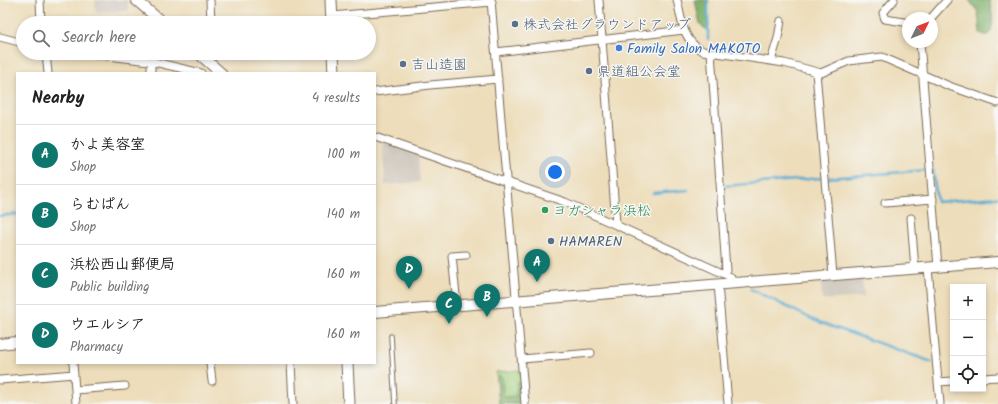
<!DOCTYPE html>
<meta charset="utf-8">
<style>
:root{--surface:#fff;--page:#f2f2f2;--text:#202124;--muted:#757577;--line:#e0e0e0;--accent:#0f766e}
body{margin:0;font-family:Kalam,"Klee One",sans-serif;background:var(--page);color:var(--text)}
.controls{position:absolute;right:12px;bottom:12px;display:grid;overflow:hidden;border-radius:0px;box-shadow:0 2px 6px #0003}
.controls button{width:36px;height:36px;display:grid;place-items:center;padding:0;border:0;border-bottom:1px solid var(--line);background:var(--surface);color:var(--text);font:20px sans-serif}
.compass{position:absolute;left:902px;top:12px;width:36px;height:36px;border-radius:50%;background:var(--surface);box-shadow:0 2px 6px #0003;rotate:47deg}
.you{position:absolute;left:555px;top:172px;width:14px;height:14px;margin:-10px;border:3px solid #fff;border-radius:50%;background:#1a73e8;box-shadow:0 0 0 6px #1a73e833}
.badge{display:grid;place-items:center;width:26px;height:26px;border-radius:50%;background:var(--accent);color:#fff;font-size:13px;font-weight:700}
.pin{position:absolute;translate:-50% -33px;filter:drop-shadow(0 1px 2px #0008)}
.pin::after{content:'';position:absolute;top:21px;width:14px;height:12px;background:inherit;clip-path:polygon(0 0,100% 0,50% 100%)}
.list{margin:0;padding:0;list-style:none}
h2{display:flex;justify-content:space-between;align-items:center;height:52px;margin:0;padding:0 16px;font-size:17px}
h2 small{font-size:13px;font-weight:400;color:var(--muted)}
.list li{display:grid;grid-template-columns:26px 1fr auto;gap:12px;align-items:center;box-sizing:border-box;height:60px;padding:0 16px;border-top:1px solid var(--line)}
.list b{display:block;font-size:15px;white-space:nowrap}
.list p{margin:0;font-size:13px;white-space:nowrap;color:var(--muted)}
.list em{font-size:13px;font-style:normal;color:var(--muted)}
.icon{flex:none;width:22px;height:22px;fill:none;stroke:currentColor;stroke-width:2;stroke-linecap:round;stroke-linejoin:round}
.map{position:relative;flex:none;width:998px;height:404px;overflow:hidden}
.search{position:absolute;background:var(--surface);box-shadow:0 2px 6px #0003;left:16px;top:16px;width:360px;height:44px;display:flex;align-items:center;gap:10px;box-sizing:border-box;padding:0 14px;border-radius:22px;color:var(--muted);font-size:15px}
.panel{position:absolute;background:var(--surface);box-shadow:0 2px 6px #0003;left:16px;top:72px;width:360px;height:292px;border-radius:0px}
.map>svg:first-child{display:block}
</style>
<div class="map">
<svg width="998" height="404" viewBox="0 0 998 404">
<rect width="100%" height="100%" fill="#f6f6f2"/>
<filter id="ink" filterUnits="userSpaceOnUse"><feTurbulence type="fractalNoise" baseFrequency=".025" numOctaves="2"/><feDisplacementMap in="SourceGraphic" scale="8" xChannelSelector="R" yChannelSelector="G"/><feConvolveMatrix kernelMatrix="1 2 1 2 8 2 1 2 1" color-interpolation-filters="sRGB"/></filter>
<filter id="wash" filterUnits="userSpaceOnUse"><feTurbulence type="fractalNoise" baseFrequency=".012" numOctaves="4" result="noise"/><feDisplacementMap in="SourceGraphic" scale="16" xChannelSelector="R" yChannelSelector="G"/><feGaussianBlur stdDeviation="0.9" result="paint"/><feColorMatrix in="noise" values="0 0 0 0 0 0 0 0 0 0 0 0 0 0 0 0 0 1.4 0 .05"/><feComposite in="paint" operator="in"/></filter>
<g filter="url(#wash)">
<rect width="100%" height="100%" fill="#edddba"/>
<path fill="#cbc3b8" d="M95,0H128V11L96,13Z
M382,142L418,154L420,182L385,185Z
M862,277L864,297L822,300L821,280Z"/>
<path fill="#a0ce7c" stroke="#6e7c4d" d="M520,370L522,401L499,403L496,372Z"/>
<path fill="#80b16c" stroke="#5e6e45" d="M695,0H707L709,27L705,29L700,24Z
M969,0H989C992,10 996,29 987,36L980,33L978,12Z
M499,375L502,377L503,394L505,397L516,396L517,383H520L523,404H499L497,378Z"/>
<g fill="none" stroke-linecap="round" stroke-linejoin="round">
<path stroke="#55aad1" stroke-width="2.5" d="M708,39V0
M933,170L937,202L998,197
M828,178L927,170
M725,186L821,178
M653,193L688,190
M0,216L17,214
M751,289L816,321L932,362"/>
</g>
</g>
<g filter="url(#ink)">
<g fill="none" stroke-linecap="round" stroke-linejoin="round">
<g stroke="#796955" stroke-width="5.5">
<path id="lane" d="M391,336L395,404"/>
</g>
<g stroke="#796955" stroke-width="9">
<path id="street" d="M40,0L41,23
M210,0L211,23
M491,0L525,404
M599,0L616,224
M677,0C682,20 682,41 703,51L784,63L821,73L849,61L882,57L949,86L998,103
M894,0L883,13L885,19L904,22L908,25
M332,16L492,2
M931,18L947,0
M0,37L23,43
M920,42L938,267
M496,52L684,30
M711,52L726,270L724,274
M46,53L48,73
M83,53L150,61L201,73
M151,61V73
M771,61L778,38L781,21
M208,62L212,57V53
M816,72L833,275
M375,92L430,85L498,79
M375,137L565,202L731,277V283
M885,203L933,199
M911,218L915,269
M928,268L940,404
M718,284L728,404
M457,305L452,256L466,255
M522,359L591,353
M73,363L76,404
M210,363L212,381
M291,363L293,404
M983,378L998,377
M0,380L74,374
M938,382L953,381
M75,390L125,386"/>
</g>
<g stroke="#796955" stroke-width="12">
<path id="secondary" d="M136,0L163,23
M198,53L221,73
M375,312L998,262
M0,344L17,342"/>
</g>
<g stroke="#796955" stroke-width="13">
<path id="primary" d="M331,0L332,23
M333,53L334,73
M347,363L349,404"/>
</g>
<use href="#lane" stroke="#fff" stroke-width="3.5"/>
<use href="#street" stroke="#fff" stroke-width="7"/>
<use href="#secondary" stroke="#fff" stroke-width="10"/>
<use href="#primary" stroke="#fff" stroke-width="11"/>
</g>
</g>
<g fill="#5c6f8a" stroke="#f6f6f2" stroke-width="1.5">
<circle cx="515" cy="24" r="4"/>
<circle cx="403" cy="64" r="4"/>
<circle cx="589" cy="71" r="4"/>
<circle cx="551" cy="241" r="4"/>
</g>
<circle fill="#3f7fe0" stroke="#f6f6f2" stroke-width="1.5" cx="619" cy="48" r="4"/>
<circle fill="#2e9e5b" stroke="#f6f6f2" stroke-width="1.5" cx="545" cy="210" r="4"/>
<g text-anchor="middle" stroke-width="3" stroke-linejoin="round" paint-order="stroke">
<g font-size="14" fill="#4e5e75" stroke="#f6f6f2" text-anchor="start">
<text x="523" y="29">株式会社グラウンドアップ</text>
<text x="411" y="69">吉山造園</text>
<text x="597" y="76">県道組公会堂</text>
<text x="559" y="246">HAMAREN</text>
</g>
<g font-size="14" fill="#366cbe" stroke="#f6f6f2" text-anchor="start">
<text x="627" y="53">Family Salon MAKOTO</text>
</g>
<g font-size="14" fill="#27864d" stroke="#f6f6f2" text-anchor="start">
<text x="553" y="215">ヨガシャラ浜松</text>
</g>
</g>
</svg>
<div class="controls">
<button>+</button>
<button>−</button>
<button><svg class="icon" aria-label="locate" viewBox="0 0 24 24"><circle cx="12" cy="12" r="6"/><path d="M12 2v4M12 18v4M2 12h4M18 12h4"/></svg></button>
</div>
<svg class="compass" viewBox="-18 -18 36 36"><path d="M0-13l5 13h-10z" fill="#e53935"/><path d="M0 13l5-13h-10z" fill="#757577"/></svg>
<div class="you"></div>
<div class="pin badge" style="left:537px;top:282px">A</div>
<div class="pin badge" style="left:487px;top:317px">B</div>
<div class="pin badge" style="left:449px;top:324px">C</div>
<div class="pin badge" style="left:409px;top:289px">D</div>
<div class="search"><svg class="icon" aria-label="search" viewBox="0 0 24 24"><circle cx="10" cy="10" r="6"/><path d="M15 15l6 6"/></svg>Search here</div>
<section class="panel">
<h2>Nearby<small>4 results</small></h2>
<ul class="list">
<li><span class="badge">A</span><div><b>かよ美容室</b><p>Shop</p></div><em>100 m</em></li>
<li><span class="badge">B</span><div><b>らむぱん</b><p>Shop</p></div><em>140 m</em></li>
<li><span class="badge">C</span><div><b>浜松西山郵便局</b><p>Public building</p></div><em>160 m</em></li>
<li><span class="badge">D</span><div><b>ウエルシア</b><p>Pharmacy</p></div><em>160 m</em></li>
</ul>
</section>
</div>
